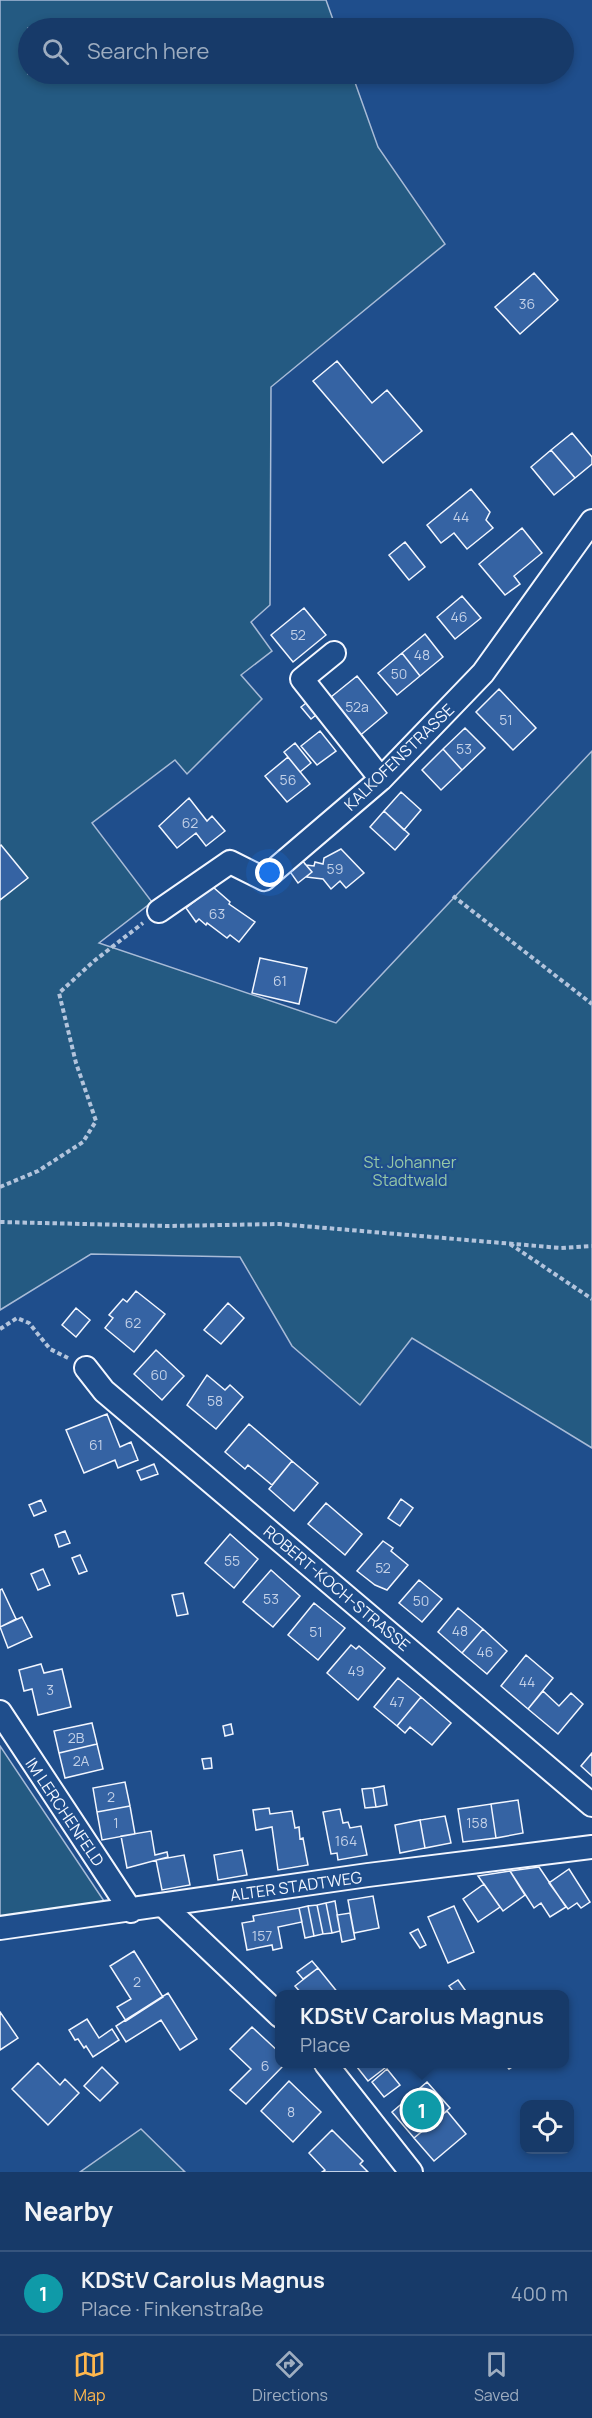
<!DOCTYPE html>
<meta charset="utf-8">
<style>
:root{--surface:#173a69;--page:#20416f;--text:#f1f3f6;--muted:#9eadc0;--line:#36547d;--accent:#ffb74d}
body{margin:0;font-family:Manrope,sans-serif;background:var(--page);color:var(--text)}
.controls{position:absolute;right:18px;bottom:18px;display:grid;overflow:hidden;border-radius:12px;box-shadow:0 3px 9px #0003}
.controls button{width:54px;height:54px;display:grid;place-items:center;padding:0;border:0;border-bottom:2px solid var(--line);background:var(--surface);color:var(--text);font:30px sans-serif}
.you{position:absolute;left:270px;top:873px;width:21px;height:21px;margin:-15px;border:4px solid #fff;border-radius:50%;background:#1a73e8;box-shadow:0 0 0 9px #1a73e833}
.badge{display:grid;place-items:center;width:39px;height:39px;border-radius:50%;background:var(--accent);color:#fff;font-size:20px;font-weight:700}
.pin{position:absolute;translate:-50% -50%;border:3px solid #fff;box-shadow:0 2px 6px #0006}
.popup{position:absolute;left:275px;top:1990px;width:294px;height:78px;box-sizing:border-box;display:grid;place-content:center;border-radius:12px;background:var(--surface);filter:drop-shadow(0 2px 4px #0005);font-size:20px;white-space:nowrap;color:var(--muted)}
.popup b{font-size:22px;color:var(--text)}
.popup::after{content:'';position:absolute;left:50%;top:100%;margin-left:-12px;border:12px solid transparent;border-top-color:var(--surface)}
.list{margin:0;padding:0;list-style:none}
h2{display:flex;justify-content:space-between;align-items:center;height:78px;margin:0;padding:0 24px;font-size:26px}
h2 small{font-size:20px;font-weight:400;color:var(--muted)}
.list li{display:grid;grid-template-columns:39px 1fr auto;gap:18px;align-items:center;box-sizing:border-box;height:84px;padding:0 24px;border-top:2px solid var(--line)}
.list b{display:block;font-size:22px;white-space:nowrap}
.list p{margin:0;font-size:20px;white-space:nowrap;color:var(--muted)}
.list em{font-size:20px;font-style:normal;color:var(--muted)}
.icon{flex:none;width:33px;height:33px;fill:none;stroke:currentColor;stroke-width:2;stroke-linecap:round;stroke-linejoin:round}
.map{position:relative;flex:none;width:592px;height:2172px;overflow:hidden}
.search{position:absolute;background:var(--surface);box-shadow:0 3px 9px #0003;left:18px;right:18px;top:18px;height:66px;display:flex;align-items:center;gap:15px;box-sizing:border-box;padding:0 21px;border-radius:33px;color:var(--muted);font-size:22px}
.sheet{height:162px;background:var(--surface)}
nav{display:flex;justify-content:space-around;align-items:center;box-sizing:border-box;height:84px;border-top:2px solid var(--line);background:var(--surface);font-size:16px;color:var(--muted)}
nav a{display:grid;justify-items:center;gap:3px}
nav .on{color:var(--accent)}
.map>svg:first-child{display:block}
</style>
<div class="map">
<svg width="592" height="2172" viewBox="0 0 592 2172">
<rect width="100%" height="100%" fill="#1f4e8c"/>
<path fill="#245a82" stroke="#a8bbd7" stroke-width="1.5" d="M0,0H326L336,28H28V74H352L378,147L445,244L271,387L270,605L251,622L272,651L241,675L262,699L187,774L175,760L92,823L152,902L99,943L336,1023L592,751V1448L412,1338L360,1405L292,1346L240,1257L91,1254L0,1310Z
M0,1746L104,1901L0,1918Z
M141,2129L185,2172H80Z"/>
<path fill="#3563a3" stroke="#f2f6ff" stroke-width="1.5" d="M534,273L558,300L520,334L495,307Z
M337,361L372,403L387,390L422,431L383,463L313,381Z
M572,433L592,457V464L575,478L551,450Z
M551,450L575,478L554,495L531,467Z
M471,489L490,512L486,520L493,528L467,549L454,533L441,543L427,525Z
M522,528L542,553L514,576L520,584L505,595L479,564Z
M405,542L425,567L409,580L389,555Z
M462,596L481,618L455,639L437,617Z
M304,608L326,635L293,662L271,635Z
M425,634L443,657L420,676L402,653Z
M402,653L420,676L397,695L378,673Z
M357,676L387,713L357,738L326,701Z
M499,689L536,728L513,750L476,712Z
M310,700L320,712L311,719L301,707Z
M465,728L485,748L462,770L443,749Z
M320,731L336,751L317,765L301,746Z
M295,743L311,763L300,772L284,752Z
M443,749L462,770L441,790L422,770Z
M288,757L310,784L287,802L265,776Z
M401,792L421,810L404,830L384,811Z
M189,798L207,821L212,816L225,831L206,846L196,833L177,848L159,826Z
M384,811L409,834L395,850L370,827Z
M1,845L28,878L0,900V846Z
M341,849L364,873L346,888L340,881L331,889L323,879L306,877L312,872L306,865L314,866L315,862L323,864L324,858Z
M301,859L312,872L298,883L288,869Z
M213,887L230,902L229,904L255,922L239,942L230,935L227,938L207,923L206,925L199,919L196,922L186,908Z
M260,958L307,968L299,1004L252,993Z
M136,1291L165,1314L134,1352L105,1328L113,1318L109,1315L123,1299L127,1302Z
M228,1303L244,1318L221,1344L204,1330Z
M76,1308L90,1320L76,1337L62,1325Z
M156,1350L184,1376L162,1400L134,1374Z
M207,1375L225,1390L230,1385L243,1397L216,1429L187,1405Z
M107,1414L120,1447L131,1442L138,1460L118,1468L115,1460L84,1473L66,1430Z
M249,1424L292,1461L272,1485L248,1465L245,1469L225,1452Z
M292,1461L318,1483L294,1511L269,1489Z
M154,1464L158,1474L141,1480L137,1471Z
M401,1499L413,1508L400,1526L388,1518Z
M41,1500L46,1511L34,1516L29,1505Z
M326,1503L362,1534L345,1555L308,1524Z
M65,1531L70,1543L59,1547L55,1535Z
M230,1534L258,1559L234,1588L205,1563Z
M383,1541L393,1548L391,1551L408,1565L387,1590L375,1585L357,1571Z
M80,1555L87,1571L79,1574L72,1558Z
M43,1569L50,1585L38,1590L31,1574Z
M271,1570L300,1596L273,1627L243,1602Z
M419,1580L442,1599L422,1622L399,1603Z
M2,1589L16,1619L0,1627V1590Z
M183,1593L188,1614L177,1616L172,1595Z
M314,1603L345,1628L318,1660L288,1635Z
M458,1608L483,1629L462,1653L438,1632Z
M22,1617L32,1637L8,1648L0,1627Z
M483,1629L507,1651L487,1674L462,1653Z
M351,1645L356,1649L359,1646L385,1668L358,1700L327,1673Z
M526,1655L553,1678L528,1709L501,1686Z
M41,1664L44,1673L62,1669L71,1707L38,1715L32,1689L24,1691L19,1670Z
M398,1678L421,1697L397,1726L374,1707Z
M543,1691L559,1706L571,1693L583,1704L558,1734L528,1709Z
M421,1697L451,1723L432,1745L410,1727L405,1733L397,1726Z
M92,1723L97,1744L59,1753L54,1731Z
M231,1724L233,1734L225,1736L223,1726Z
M97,1744L103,1769L65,1778L59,1753Z
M592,1753V1776L581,1766Z
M211,1758L212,1768L204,1769L202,1759Z
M125,1782L130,1806L97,1812L93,1788Z
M384,1786L387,1805L376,1807L373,1788Z
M373,1788L376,1807L365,1808L362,1789Z
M518,1800L523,1833L496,1838L491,1804Z
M491,1804L496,1838L463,1842L458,1809Z
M130,1806L135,1834L102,1840L97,1812Z
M269,1808L270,1814L292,1811L295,1828L299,1827L300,1839L303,1838L308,1865L278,1870L272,1827L256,1830L253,1810Z
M340,1809L343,1823L348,1822L350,1828L361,1826L367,1855L338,1860L337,1853L331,1854L323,1812Z
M445,1816L451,1843L425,1848L420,1820Z
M420,1820L425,1848L400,1853L395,1825Z
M151,1831L155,1855L167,1852L168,1857L127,1868L121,1836Z
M242,1850L247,1875L218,1880L214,1855Z
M184,1855L190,1885L162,1890L156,1860Z
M539,1867L566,1907L550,1917L541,1903L534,1908L510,1871Z
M569,1869L590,1902L581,1908L577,1903L568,1909L549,1883Z
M510,1871L525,1895L503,1911L478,1876Z
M484,1884L500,1907L478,1922L463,1899Z
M373,1896L379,1928L354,1933L348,1900Z
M335,1901L340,1931L332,1933L326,1903Z
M326,1903L332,1933L323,1934L317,1905Z
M317,1905L323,1934L314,1936L308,1906Z
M308,1906L314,1936L305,1938L299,1908Z
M454,1906L474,1952L448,1963L428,1917Z
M299,1908L302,1922L278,1927L282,1948L273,1950L272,1945L247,1950L242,1923L254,1921L253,1916Z
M350,1913L355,1939L342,1942L337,1915Z
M418,1929L426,1945L420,1948L410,1933Z
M134,1951L163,1997L126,2021L117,2007L131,1999L110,1966Z
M312,1961L318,1968L303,1979L297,1972Z
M318,1968L339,1994H302L295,1986Z
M458,1980L468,1994H455L449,1986Z
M168,1993L197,2039L180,2050L161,2020L126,2042L116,2026Z
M0,2012L18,2038L0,2050Z
M87,2019L99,2038L112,2029L119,2040L93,2057L86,2046L84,2048L78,2039L75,2040L69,2030Z
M252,2027L280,2053V2064H285L246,2104L230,2090L251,2069L230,2049Z
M38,2063L60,2085L65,2079L79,2093L48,2125L12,2089Z
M360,2064H390L368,2081L357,2067Z
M505,2064H517L509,2069Z
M102,2067L118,2083L100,2101L84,2086Z
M387,2069L400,2085L384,2097L372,2082Z
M289,2081L321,2112L293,2142L261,2111Z
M427,2082L450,2108L414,2138L392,2112Z
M447,2111L466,2134L434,2161L414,2138Z
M332,2130L363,2161L360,2164L368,2172H322L325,2170L309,2153Z"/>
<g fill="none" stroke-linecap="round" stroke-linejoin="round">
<g stroke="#f2f6ff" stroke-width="26">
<path id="minor" d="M334,653L302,679L381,779
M159,911L230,862L264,879L381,779L483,673L592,521
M86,1368L104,1391L592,1805
M0,1712L131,1911
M163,1905L280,2016
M0,1928L368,1875L592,1847
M326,2064L411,2172"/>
</g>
<path stroke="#b3c4dc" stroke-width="4" stroke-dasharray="4.5 3" stroke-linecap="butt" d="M453,896L592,1004
M0,1187L38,1171L83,1142L96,1121L76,1063L59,993L94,961L143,923
M0,1222L168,1226L279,1224L561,1248L592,1246
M510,1244L592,1299
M0,1329L17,1318L29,1323L50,1349L68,1358"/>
<use href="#minor" stroke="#1f4e8c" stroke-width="22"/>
</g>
<g text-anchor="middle" stroke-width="4.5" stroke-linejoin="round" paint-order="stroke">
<g font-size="14" fill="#c3d1e8">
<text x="527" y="309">36</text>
<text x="461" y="522">44</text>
<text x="459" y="622">46</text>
<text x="298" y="640">52</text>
<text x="422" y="660">48</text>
<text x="399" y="679">50</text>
<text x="357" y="712">52a</text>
<text x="506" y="725">51</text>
<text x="464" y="754">53</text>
<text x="288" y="785">56</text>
<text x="190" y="828">62</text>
<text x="335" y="874">59</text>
<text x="217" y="919">63</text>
<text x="280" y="986">61</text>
<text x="133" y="1328">62</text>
<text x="159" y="1380">60</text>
<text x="215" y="1406">58</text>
<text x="96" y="1450">61</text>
<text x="232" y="1566">55</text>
<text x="383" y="1573">52</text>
<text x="271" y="1604">53</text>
<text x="421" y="1606">50</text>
<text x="460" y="1636">48</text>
<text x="316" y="1637">51</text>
<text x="485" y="1657">46</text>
<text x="356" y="1676">49</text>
<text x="527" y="1687">44</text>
<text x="50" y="1695">3</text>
<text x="397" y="1707">47</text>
<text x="76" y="1743">2B</text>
<text x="81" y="1766">2A</text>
<text x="111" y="1802">2</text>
<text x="116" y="1828">1</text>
<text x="477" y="1828">158</text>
<text x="346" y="1846">164</text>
<text x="262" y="1941">157</text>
<text x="137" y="1987">2</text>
<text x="265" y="2071">6</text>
<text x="291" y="2117">8</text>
</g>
<g font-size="16" fill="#f2f6ff" stroke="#1f4e8c">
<text transform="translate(399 757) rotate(-44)" y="6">KALKOFENSTRASSE</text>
<text transform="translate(337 1588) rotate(40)" y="6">ROBERT-KOCH-STRASSE</text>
<text transform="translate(65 1812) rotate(56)" y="6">IM LERCHENFELD</text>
<text transform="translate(296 1886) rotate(-8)" y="6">ALTER STADTWEG</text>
</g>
<g font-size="16" fill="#97c8a6" stroke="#1f4e8c">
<text x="410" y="1168">St. Johanner<tspan x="410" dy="18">Stadtwald</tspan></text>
</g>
</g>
</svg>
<div class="controls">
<button><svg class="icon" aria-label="locate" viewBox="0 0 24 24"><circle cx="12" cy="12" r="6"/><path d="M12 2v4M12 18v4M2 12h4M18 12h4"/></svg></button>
</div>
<div class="you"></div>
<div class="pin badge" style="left:422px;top:2110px;background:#0f9aa8">1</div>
<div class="popup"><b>KDStV Carolus Magnus</b>Place</div>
<div class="search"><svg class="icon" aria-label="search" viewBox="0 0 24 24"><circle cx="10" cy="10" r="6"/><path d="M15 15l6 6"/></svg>Search here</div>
</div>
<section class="sheet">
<h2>Nearby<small></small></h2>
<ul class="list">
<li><span class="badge" style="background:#0f9aa8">1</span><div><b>KDStV Carolus Magnus</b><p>Place · Finkenstraße</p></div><em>400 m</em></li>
</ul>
</section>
<nav>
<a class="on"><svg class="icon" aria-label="map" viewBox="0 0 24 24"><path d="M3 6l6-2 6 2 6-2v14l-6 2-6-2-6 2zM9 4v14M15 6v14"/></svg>Map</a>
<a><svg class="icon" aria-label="directions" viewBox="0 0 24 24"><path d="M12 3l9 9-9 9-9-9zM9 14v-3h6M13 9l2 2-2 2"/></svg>Directions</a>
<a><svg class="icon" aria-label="saved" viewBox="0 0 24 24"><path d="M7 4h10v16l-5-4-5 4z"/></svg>Saved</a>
</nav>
